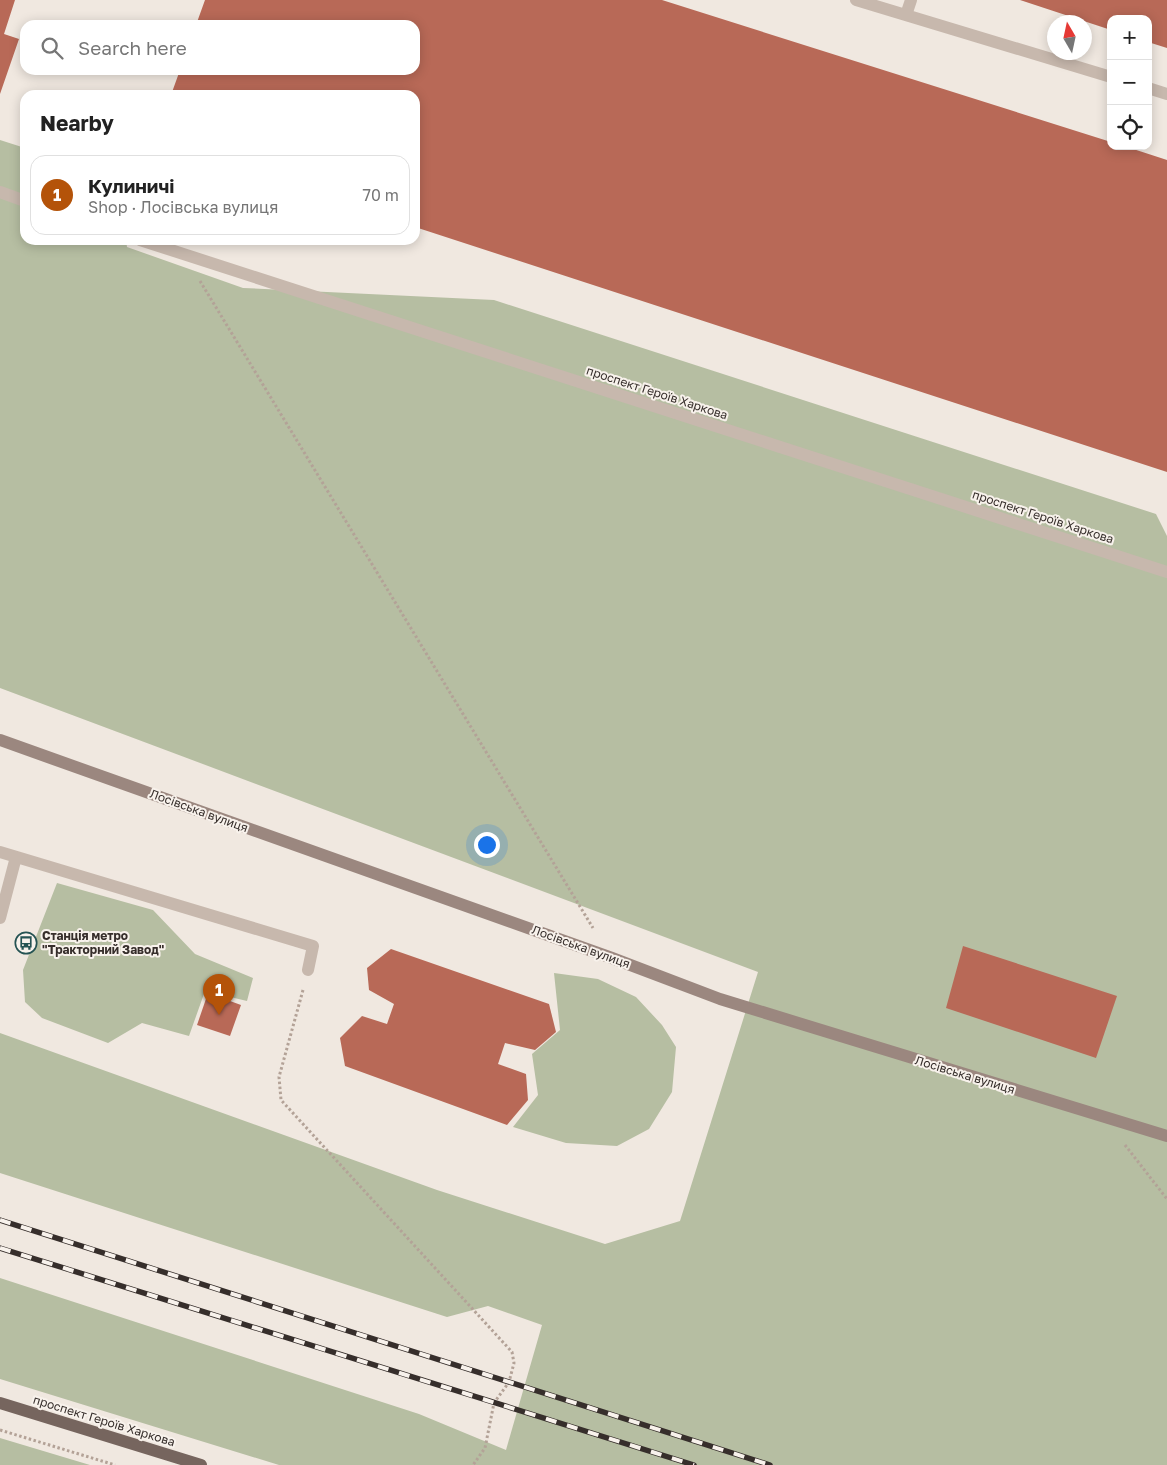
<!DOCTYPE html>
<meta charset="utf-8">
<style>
:root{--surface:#fff;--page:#f6f6f6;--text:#222;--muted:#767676;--line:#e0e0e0;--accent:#b45309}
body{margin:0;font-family:"Golos Text",sans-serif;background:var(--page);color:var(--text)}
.controls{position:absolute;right:15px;top:15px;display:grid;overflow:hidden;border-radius:10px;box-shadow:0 2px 12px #0003}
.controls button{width:45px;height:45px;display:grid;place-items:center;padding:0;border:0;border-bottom:1px solid var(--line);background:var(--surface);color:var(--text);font:25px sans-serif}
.compass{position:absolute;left:1047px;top:15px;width:45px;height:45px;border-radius:50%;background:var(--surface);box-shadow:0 2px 12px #0003;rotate:351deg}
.you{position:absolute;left:486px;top:844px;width:18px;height:18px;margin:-12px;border:4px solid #fff;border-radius:50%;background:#1a73e8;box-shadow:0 0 0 8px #1a73e833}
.badge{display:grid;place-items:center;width:32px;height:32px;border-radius:50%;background:var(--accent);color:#fff;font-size:16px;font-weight:700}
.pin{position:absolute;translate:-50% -41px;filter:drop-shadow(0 1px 2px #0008)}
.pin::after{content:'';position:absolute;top:26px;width:18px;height:15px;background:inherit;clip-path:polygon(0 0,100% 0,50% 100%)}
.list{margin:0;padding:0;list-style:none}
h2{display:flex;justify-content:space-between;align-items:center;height:65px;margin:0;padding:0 20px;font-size:21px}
h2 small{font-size:16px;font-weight:400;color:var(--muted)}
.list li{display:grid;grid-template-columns:32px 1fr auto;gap:15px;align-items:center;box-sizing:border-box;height:80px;margin:0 10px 10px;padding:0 10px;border:1px solid var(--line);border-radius:15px}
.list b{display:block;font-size:19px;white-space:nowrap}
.list p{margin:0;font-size:16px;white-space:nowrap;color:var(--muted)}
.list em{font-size:16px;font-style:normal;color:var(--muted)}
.icon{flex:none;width:28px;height:28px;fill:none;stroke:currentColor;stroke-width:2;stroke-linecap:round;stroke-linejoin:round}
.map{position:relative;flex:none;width:1167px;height:1465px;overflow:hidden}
.search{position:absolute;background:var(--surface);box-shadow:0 2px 12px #0003;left:20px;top:20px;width:400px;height:55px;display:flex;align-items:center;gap:12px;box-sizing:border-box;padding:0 18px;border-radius:15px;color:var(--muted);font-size:19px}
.panel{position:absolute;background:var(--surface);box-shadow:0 2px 12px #0003;left:20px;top:90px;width:400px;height:155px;border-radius:15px}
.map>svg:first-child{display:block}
</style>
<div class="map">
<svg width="1167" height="1465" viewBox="0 0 1167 1465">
<rect width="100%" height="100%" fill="#f0e8e0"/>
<path fill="#b6bea2" d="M0,140L25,148V240H126L127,247L243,288L494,300L1156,514L1167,536V1465H279L0,1379V1278L419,1414L506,1450L542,1325L488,1306L447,1317L0,1173V1033L437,1190L605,1244L680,1221L758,972L0,688Z
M57,883L153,910L195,954L253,978L247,1001L205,991L189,1036L142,1023L108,1043L42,1018L25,1002L23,970Z
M554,973L598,979L636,997L662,1025L676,1047L672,1092L649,1129L617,1146L566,1143L513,1127L538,1095L532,1054L560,1030Z
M0,1438L90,1465H0Z"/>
<path fill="#b86957" d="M0,0H15L4,34L19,39L0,94Z
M205,0H662L1111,142V146H1124L1167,160V472L415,227V95H171L180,70H415V25H196Z
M1020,0H1167V48L1148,42V19H1111V30Z
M963,946L1117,996L1096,1058L946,1008Z
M391,949L549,1004L556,1032L535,1050L505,1043L498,1064L526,1074L528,1100L507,1125L345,1066L340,1038L362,1016L387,1024L394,1004L369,990L367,968Z
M208,993L241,1005L230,1036L197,1025Z"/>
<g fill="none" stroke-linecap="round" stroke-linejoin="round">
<path stroke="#b3a297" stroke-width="3" stroke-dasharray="2.5 2.5" stroke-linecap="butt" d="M200,281L593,928
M303,990L279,1077L281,1100L512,1352L514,1363L509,1382L494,1403L485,1448L473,1465
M1125,1145L1167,1199
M0,1430L115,1465"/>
<path stroke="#c7b8ad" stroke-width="12" d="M856,0L1111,77
M906,15L911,0
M1148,88L1167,94
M0,852L313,946L308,970
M0,918L16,857"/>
<path stroke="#c7b8ad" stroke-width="12" d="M0,192L25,201
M140,240L1167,572"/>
<path stroke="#9b877f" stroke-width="12" d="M0,740L612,958L720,999L1167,1136"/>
<path stroke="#76655e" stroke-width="12" d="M0,1403L201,1465"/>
<g stroke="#362e2b" stroke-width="5.5">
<path id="rail" d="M0,1220L770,1465
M0,1248L694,1465"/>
</g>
<use href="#rail" stroke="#f8f2ec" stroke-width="4" stroke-dasharray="11" stroke-linecap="butt"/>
</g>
<defs>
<g id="bus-ring" transform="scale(1.125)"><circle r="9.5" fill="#f8f2ec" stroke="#255353" stroke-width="1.5"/><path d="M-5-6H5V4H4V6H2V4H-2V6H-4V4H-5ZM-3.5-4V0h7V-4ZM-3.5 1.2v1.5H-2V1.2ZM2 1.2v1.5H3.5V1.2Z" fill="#255353"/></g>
</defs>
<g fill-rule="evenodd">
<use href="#bus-ring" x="26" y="943"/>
</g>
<g text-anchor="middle" stroke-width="4" stroke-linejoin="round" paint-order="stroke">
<g font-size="12" fill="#362e2b" stroke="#f8f2ec">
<text transform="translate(657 393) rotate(18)" y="4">проспект Героїв Харкова</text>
<text transform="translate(1043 517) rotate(18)" y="4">проспект Героїв Харкова</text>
<text transform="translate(199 811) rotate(20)" y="4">Лосівська вулиця</text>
<text transform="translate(581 947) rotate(20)" y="4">Лосівська вулиця</text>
<text transform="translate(965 1075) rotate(17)" y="4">Лосівська вулиця</text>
<text transform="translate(104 1421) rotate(17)" y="4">проспект Героїв Харкова</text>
</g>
<g font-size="12" font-weight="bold" fill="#362e2b" stroke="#f8f2ec" text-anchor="start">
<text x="42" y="940">Станція метро<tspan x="42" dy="14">"Тракторний Завод"</tspan></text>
</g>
</g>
</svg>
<div class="controls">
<button>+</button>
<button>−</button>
<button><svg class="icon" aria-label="locate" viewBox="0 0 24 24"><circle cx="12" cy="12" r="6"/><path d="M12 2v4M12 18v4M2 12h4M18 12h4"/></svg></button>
</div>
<svg class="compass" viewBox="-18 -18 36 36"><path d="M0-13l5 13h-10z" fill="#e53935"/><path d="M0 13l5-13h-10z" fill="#767676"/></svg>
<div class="you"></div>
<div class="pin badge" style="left:219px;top:1015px">1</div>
<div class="search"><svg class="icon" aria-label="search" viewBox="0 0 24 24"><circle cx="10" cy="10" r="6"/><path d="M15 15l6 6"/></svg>Search here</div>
<section class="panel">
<h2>Nearby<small></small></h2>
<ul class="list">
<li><span class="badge">1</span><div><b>Кулиничі</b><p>Shop · Лосівська вулиця</p></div><em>70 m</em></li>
</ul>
</section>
</div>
